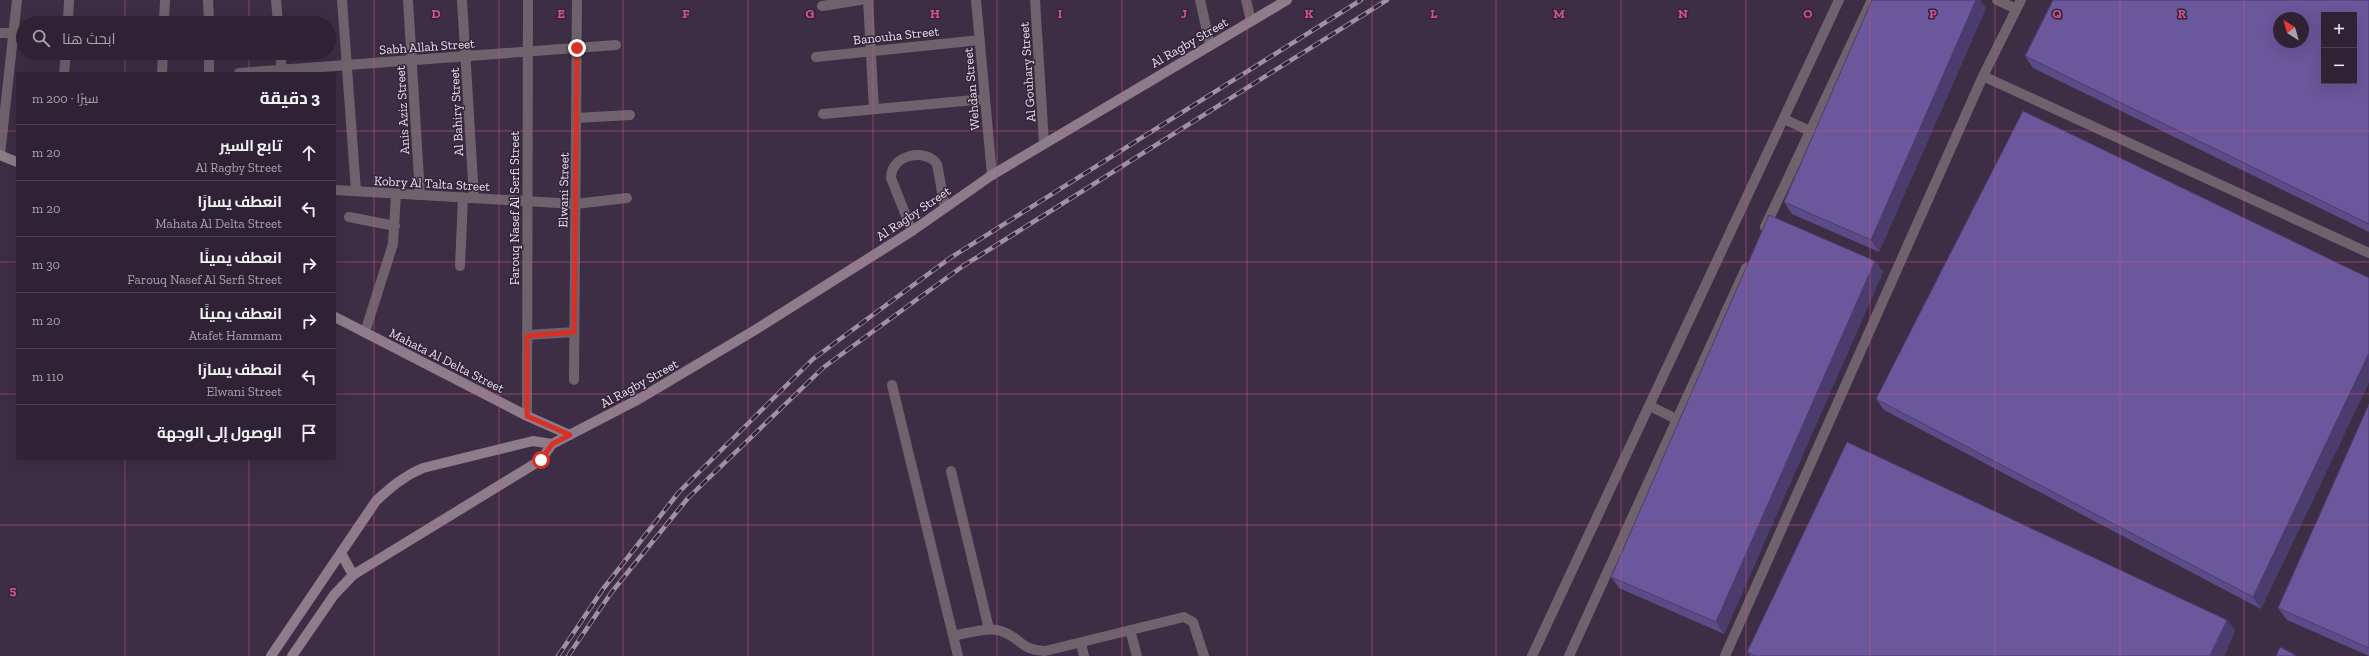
<!DOCTYPE html>
<html lang="ar">
<meta charset="utf-8">
<style>
:root{--surface:#2e2234;--page:#362a3c;--text:#f1f3f6;--muted:#a7a4ac;--line:#493f4f}
body{margin:0;font-family:"Zilla Slab",Cairo,serif;background:var(--page);color:var(--text);direction:rtl}
.controls{position:absolute;right:12px;top:12px;display:grid;overflow:hidden;border-radius:0px;box-shadow:0 4px 16px #0002}
.controls button{width:36px;height:36px;display:grid;place-items:center;padding:0;border:0;border-bottom:1px solid var(--line);background:var(--surface);color:var(--text);font:20px sans-serif}
.compass{position:absolute;left:2273px;top:12px;width:36px;height:36px;border-radius:50%;background:var(--surface);box-shadow:0 4px 16px #0002;rotate:323deg}
.stop{position:absolute;width:12px;height:12px;margin:-9px;border:3px solid #d93025;border-radius:50%;background:#fff}
.stop.end{background:#d93025;border-color:#fff;box-shadow:0 1px 4px #0008}
.list{margin:0;padding:0;list-style:none}
h2{display:flex;justify-content:space-between;align-items:center;height:52px;margin:0;padding:0 16px;font-size:17px}
h2 small{font-size:13px;font-weight:400;color:var(--muted)}
.list li{display:grid;grid-template-columns:26px 1fr auto;gap:12px;align-items:center;box-sizing:border-box;height:56px;padding:0 16px;border-top:1px solid var(--line)}
.list b{display:block;font-size:15px;white-space:nowrap}
.list p{margin:0;font-size:13px;white-space:nowrap;color:var(--muted)}
.list em{font-size:13px;font-style:normal;color:var(--muted)}
.icon{flex:none;width:22px;height:22px;fill:none;stroke:currentColor;stroke-width:2;stroke-linecap:round;stroke-linejoin:round}
.map{position:relative;flex:none;width:2369px;height:656px;overflow:hidden;direction:ltr}
.search{position:absolute;background:var(--surface);box-shadow:0 4px 16px #0002;left:16px;top:16px;width:320px;height:44px;display:flex;align-items:center;gap:10px;box-sizing:border-box;padding:0 14px;border-radius:22px;color:var(--muted);font-size:15px}
.panel{position:absolute;background:var(--surface);box-shadow:0 4px 16px #0002;left:16px;top:72px;width:320px;height:388px;border-radius:0px;direction:rtl}
.map>svg:first-child{display:block}
</style>
<div class="map">
<svg width="2369" height="656" viewBox="0 0 2369 656">
<rect width="100%" height="100%" fill="#3d2e45"/>
<g fill="none" stroke-linecap="round" stroke-linejoin="round">
<path stroke="#6e636c" stroke-width="10" d="M1200,0L1210,45
M1246,0L1251,21
M1997,0L2016,9
M1983,76L2369,253
M1784,119L1810,131
M1765,227L1872,0
M912,231L891,178C891,154 926,148 937,164L945,208
M892,385L958,656
M1650,406L1676,419
M951,471L989,629
M1130,630L1137,656
M953,636C970,633 990,625 1006,633C1023,641 1022,650 1045,651L1184,617L1193,622L1204,656
M1081,643L1084,656
M1532,656L1839,0
M1569,656L1746,268
M1725,656L1983,76L2021,0"/>
<path stroke="#6e636c" stroke-width="10" d="M208,0L209,23
M276,0L278,23
M342,0L356,191
M408,0L420,195
M462,0L474,198
M868,0L874,109
M976,0L992,175
M1035,0L1044,143
M822,6L860,0
M68,23L69,0
M164,23L165,0
M0,33H23
M209,53V73
M280,53L282,73
M816,57L980,40
M64,73L66,53
M162,73L163,53
M239,73L616,45
M823,114L985,99
M576,118L630,115
M0,155L17,0
M335,190L575,204L627,198
M349,217L395,226
M460,266L463,197
M365,332L393,244L396,194
M527,335L574,332
M574,380L577,0
M527,416L528,0"/>
<path stroke="#8e7c8b" stroke-width="10" d="M0,155L17,162
M335,317L527,416L570,435
M341,553L353,575
M271,656L376,501C391,487 404,476 423,468L533,441L552,444
M292,656L334,595L353,575L541,460L552,444L639,399L755,330L912,231L992,175L1287,0"/>
<g stroke="#9d92a4" stroke-width="4.5">
<path id="rail" d="M558,656L603,589L679,492L813,359L950,258L1361,0
M568,656L611,593L688,498L824,367L963,266L1387,0"/>
</g>
<use href="#rail" stroke="#33243a" stroke-width="3" stroke-dasharray="9" stroke-linecap="butt"/>
</g>
<path fill="#5b4b86" d="M2369,0V232L2033,68L2025,56Z
M1986,8L1879,252L1792,214L1784,202Z
M1875,261L1883,272L1724,634L1619,588L1611,577Z
M2369,278V382L2261,609L1884,410L1876,399Z
M2369,404V656L2287,620L2278,608Z
M2227,620L2235,631L2224,656H1750L1747,652Z"/>
<path fill="#4a3d6d" d="M1976,0H1980L1986,8L1879,252L1871,240Z
M1875,261L1883,272L1724,634L1716,622Z
M2369,353V382L2261,609L2253,597Z
M2227,620L2235,631L2224,656H2210Z"/>
<path fill="#6a579c" stroke="#4a3d6d" fill-rule="evenodd" d="M1872,0H1976L1871,240L1784,202Z
M2053,0H2369V224L2025,56ZM2324,15H2354V81H2324ZM2279,18H2303V42H2279Z
M2023,111L2369,278V353L2253,597L1876,399Z
M1769,215L1875,261L1716,622L1611,577Z
M2369,404V648L2278,608Z
M1847,442L2227,620L2210,656H1756L1747,652Z
M2280,647L2297,656H2276Z"/>
<g fill="none" stroke-linecap="round" stroke-linejoin="round">
<path stroke="#d93025" stroke-width="5" d="M541,460L552,444L570,435L527,416V336L574,332L577,48"/>
</g>
<path fill="none" stroke="#ce5487" stroke-width="1" stroke-opacity="0.55" d="M125,0V23M249,0V23M374,0V656M499,0V656M623,0V656M748,0V656M873,0V656M997,0V656M1122,0V656M1247,0V656M1372,0V656M1496,0V656M1621,0V656M1746,0V656M1870,0V656M1995,0V656M2120,0V656M2244,0V656M125,53V73M249,53V73M0,131H17M335,131H2369M0,262H17M335,262H2369M0,394H17M335,394H2369M125,459V656M249,459V656M0,525H2369"/>
<g text-anchor="middle" stroke-width="3" stroke-linejoin="round" paint-order="stroke">
<g font-size="13" fill="#e9e0ee" stroke="#33243a">
<text transform="translate(896 35) rotate(-6)" y="5">Banouha Street</text>
<text transform="translate(1189 42) rotate(-30)" y="5">Al Ragby Street</text>
<text transform="translate(427 46) rotate(-4)" y="5">Sabh Allah Street</text>
<text transform="translate(1027 72) rotate(-94)" y="5">Al Gouhary Street</text>
<text transform="translate(971 89) rotate(-95)" y="5">Wehdan Street</text>
<text transform="translate(402 110) rotate(-93)" y="5">Anis Aziz Street</text>
<text transform="translate(456 112) rotate(-93)" y="5">Al Bahiry Street</text>
<text transform="translate(432 183) rotate(3)" y="5">Kobry Al Talta Street</text>
<text transform="translate(563 190) rotate(-89)" y="5">Elwani Street</text>
<text transform="translate(514 208) rotate(-90)" y="5">Farouq Nasef Al Serfi Street</text>
<text transform="translate(913 213) rotate(-34)" y="5">Al Ragby Street</text>
<text transform="translate(447 360) rotate(27)" y="5">Mahata Al Delta Street</text>
<text transform="translate(639 383) rotate(-29)" y="5">Al Ragby Street</text>
</g>
</g>
<g font-size="13" text-anchor="middle" font-weight="bold" fill="#ce5487" stroke="#33243a" stroke-width="3" stroke-linejoin="round" paint-order="stroke">
<text x="436" y="18">D</text>
<text x="561" y="18">E</text>
<text x="686" y="18">F</text>
<text x="810" y="18">G</text>
<text x="935" y="18">H</text>
<text x="1060" y="18">I</text>
<text x="1184" y="18">J</text>
<text x="1309" y="18">K</text>
<text x="1434" y="18">L</text>
<text x="1559" y="18">M</text>
<text x="1683" y="18">N</text>
<text x="1808" y="18">O</text>
<text x="1933" y="18">P</text>
<text x="2057" y="18">Q</text>
<text x="2182" y="18">R</text>
<text x="13" y="595">5</text>
</g>
</svg>
<div class="controls">
<button>+</button>
<button>−</button>
</div>
<svg class="compass" viewBox="-18 -18 36 36"><path d="M0-13l5 13h-10z" fill="#e53935"/><path d="M0 13l5-13h-10z" fill="#a7a4ac"/></svg>
<div class="stop" style="left:541px;top:460px"></div>
<div class="stop end" style="left:577px;top:48px"></div>
<div class="search"><svg class="icon" aria-label="search" viewBox="0 0 24 24"><circle cx="10" cy="10" r="6"/><path d="M15 15l6 6"/></svg>ابحث هنا</div>
<section class="panel">
<h2>3 دقيقة<small>سيرًا · 200 m</small></h2>
<ul class="list">
<li><svg class="icon" aria-label="ahead" viewBox="0 0 24 24"><path d="M12 20V5M6 11l6-6 6 6"/></svg><div><b>تابع السير</b><p>Al Ragby Street</p></div><em>20 m</em></li>
<li><svg class="icon" aria-label="left" viewBox="0 0 24 24"><path d="M17 20v-9H6M10 6l-5 5 5 5"/></svg><div><b>انعطف يسارًا</b><p>Mahata Al Delta Street</p></div><em>20 m</em></li>
<li><svg class="icon" aria-label="right" viewBox="0 0 24 24"><path d="M7 20v-9h11M14 6l5 5-5 5"/></svg><div><b>انعطف يمينًا</b><p>Farouq Nasef Al Serfi Street</p></div><em>30 m</em></li>
<li><svg class="icon" aria-label="right" viewBox="0 0 24 24"><path d="M7 20v-9h11M14 6l5 5-5 5"/></svg><div><b>انعطف يمينًا</b><p>Atafet Hammam</p></div><em>20 m</em></li>
<li><svg class="icon" aria-label="left" viewBox="0 0 24 24"><path d="M17 20v-9H6M10 6l-5 5 5 5"/></svg><div><b>انعطف يسارًا</b><p>Elwani Street</p></div><em>110 m</em></li>
<li><svg class="icon" aria-label="arrive" viewBox="0 0 24 24"><path d="M6 21V4h12l-3 4 3 4H6"/></svg><div><b>الوصول إلى الوجهة</b></div></li>
</ul>
</section>
</div>
